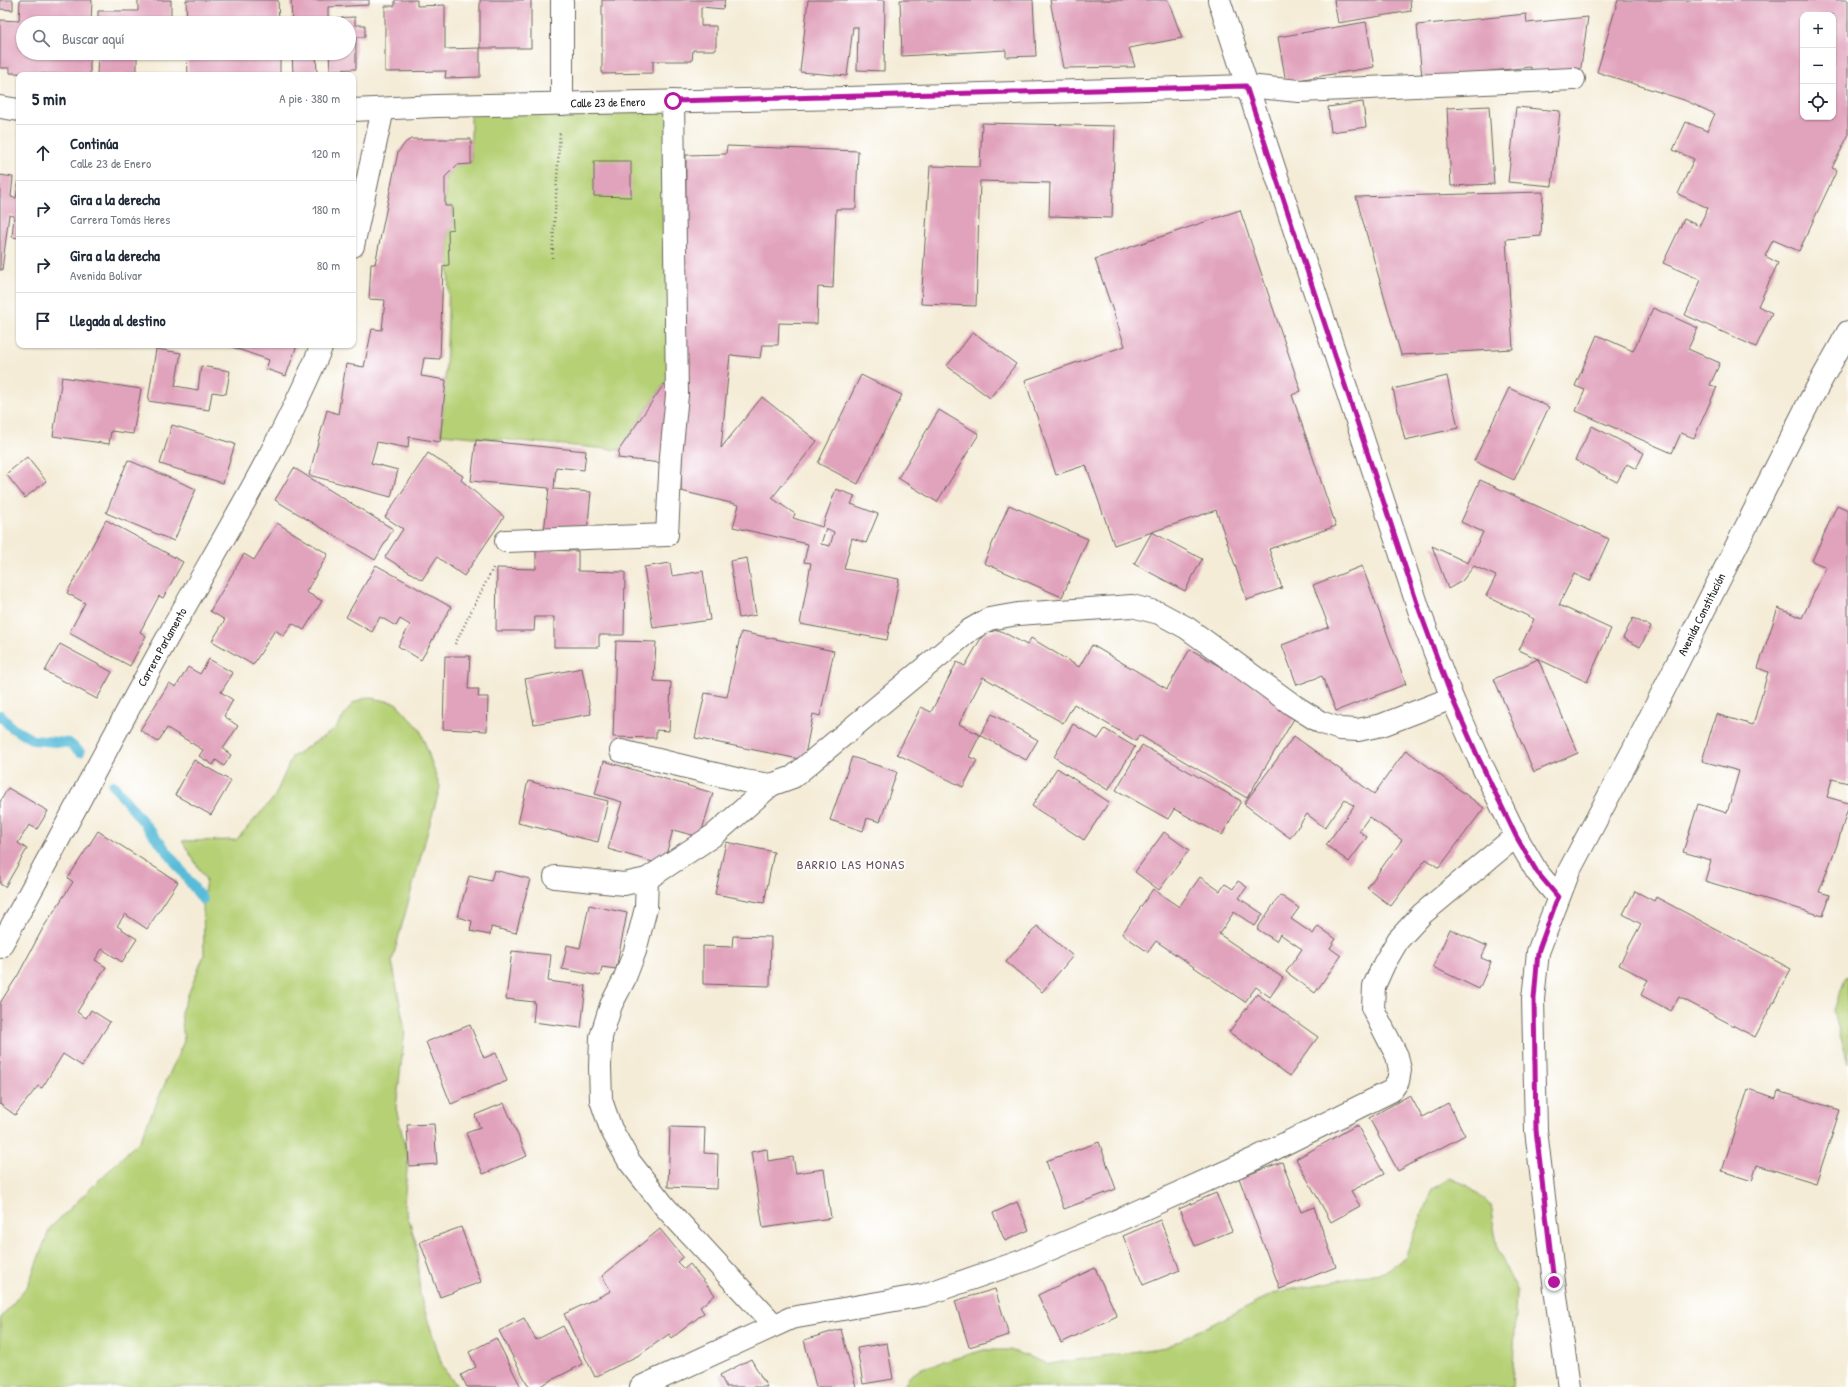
<!DOCTYPE html>
<html lang="es">
<meta charset="utf-8">
<style>
:root{--surface:#fff;--page:#f6f6f7;--text:#1f2937;--muted:#747a83;--line:#e0e1e3}
body{margin:0;font-family:"Patrick Hand",sans-serif;background:var(--page);color:var(--text)}
.controls{position:absolute;right:12px;top:12px;display:grid;overflow:hidden;border-radius:8px;box-shadow:0 1px 3px #0004}
.controls button{width:36px;height:36px;display:grid;place-items:center;padding:0;border:0;border-bottom:1px solid var(--line);background:var(--surface);color:var(--text);font:20px sans-serif}
.stop{position:absolute;width:12px;height:12px;margin:-9px;border:3px solid #b5179e;border-radius:50%;background:#fff}
.stop.end{background:#b5179e;border-color:#fff;box-shadow:0 1px 4px #0008}
.list{margin:0;padding:0;list-style:none}
h2{display:flex;justify-content:space-between;align-items:center;height:52px;margin:0;padding:0 16px;font-size:17px}
h2 small{font-size:13px;font-weight:400;color:var(--muted)}
.list li{display:grid;grid-template-columns:26px 1fr auto;gap:12px;align-items:center;box-sizing:border-box;height:56px;padding:0 16px;border-top:1px solid var(--line)}
.list b{display:block;font-size:15px;white-space:nowrap}
.list p{margin:0;font-size:13px;white-space:nowrap;color:var(--muted)}
.list em{font-size:13px;font-style:normal;color:var(--muted)}
.icon{flex:none;width:22px;height:22px;fill:none;stroke:currentColor;stroke-width:2;stroke-linecap:round;stroke-linejoin:round}
.map{position:relative;flex:none;width:1848px;height:1387px;overflow:hidden}
.search{position:absolute;background:var(--surface);box-shadow:0 1px 3px #0004;left:16px;top:16px;width:340px;height:44px;display:flex;align-items:center;gap:10px;box-sizing:border-box;padding:0 14px;border-radius:22px;color:var(--muted);font-size:15px}
.panel{position:absolute;background:var(--surface);box-shadow:0 1px 3px #0004;left:16px;top:72px;width:340px;height:276px;border-radius:8px}
.map>svg:first-child{display:block}
</style>
<div class="map">
<svg width="1848" height="1387" viewBox="0 0 1848 1387">
<rect width="100%" height="100%" fill="#fff"/>
<filter id="ink" filterUnits="userSpaceOnUse"><feTurbulence type="fractalNoise" baseFrequency=".025" numOctaves="2"/><feDisplacementMap in="SourceGraphic" scale="8" xChannelSelector="R" yChannelSelector="G"/><feConvolveMatrix kernelMatrix="1 2 1 2 8 2 1 2 1" color-interpolation-filters="sRGB"/></filter>
<filter id="wash" filterUnits="userSpaceOnUse"><feTurbulence type="fractalNoise" baseFrequency=".012" numOctaves="4" result="noise"/><feDisplacementMap in="SourceGraphic" scale="16" xChannelSelector="R" yChannelSelector="G"/><feGaussianBlur stdDeviation="0.9" result="paint"/><feColorMatrix in="noise" values="0 0 0 0 0 0 0 0 0 0 0 0 0 0 0 0 0 1.4 0 .05"/><feComposite in="paint" operator="in"/></filter>
<g filter="url(#wash)">
<rect width="100%" height="100%" fill="#f4ecd7"/>
<path fill="#b5d075" stroke="#687648" d="M673,101L670,385L664,384L619,450L441,434C447,366 450,298 448,230L453,229L452,206H445V177L457,165L471,163V105Z
M367,697L396,703L420,729L440,787L392,961L405,1031L396,1108L408,1159L404,1204L416,1243L420,1295L443,1368L458,1387H0V1319L28,1285L50,1228L140,1140L184,1041L181,1012L204,955L203,900L206,880L182,841L236,840L274,798L292,757L335,729L353,703Z
M1848,977V1065L1834,1011L1845,979Z
M1450,1178L1467,1185L1490,1205L1498,1250L1517,1293L1512,1387H904L909,1377L922,1368L984,1350H1010L1049,1364L1166,1347L1277,1292L1384,1272L1405,1258L1432,1189Z"/>
<g fill="none" stroke-linecap="round" stroke-linejoin="round">
<path stroke="#59bcd8" stroke-width="10" d="M0,715L12,728L33,740L69,743L80,752
M113,785L166,850L203,900"/>
</g>
<g id="blocks">
<path fill="#e1a3bc" fill-rule="evenodd" d="M0,0H13V10L0,9Z
M20,0H92L91,23H23V53H90V75L10,73V68H0V20L19,21Z
M138,0H171V23H98V11H138Z
M186,0H278L279,23H187Z
M291,0H369V5L328,7V18L355,17V25H365V37H356V69L330,70L329,53H349V23H292Z
M395,0H417V6L445,5V49L480,48V77L445,78L446,71L385,72V6H395Z
M480,0H531V48H480Z
M602,0H725L723,9L701,7V26H716V50H693L692,61H653V73L602,74Z
M808,0H885L884,71L857,70L858,27H853L847,76L800,72Z
M900,0H1033L1036,56L1006,57V50L902,56Z
M1050,0H1168L1182,38L1129,48L1135,67L1063,68Z
M1334,0H1410L1411,11L1338,23Z
M1618,0H1848V136L1832,168L1837,170L1799,251L1773,240L1765,256L1778,263L1758,306L1772,313L1756,347L1685,315L1701,280L1663,263L1684,219L1699,226L1708,208L1678,194L1694,159L1673,150L1686,122L1707,131L1715,114L1684,100L1597,72ZM1803,15H1833V117H1803Z
M1526,14L1527,23L1588,17L1580,74L1532,79L1531,67L1422,78L1417,25Z
M1366,22L1374,67L1286,82L1278,37Z
M98,53H137V75H97Z
M187,53H280V75H188Z
M292,53H316L317,73L293,74Z
M1363,102L1366,127L1331,132L1328,107Z
M1489,106L1494,184L1451,186L1447,108Z
M1516,107L1560,111L1552,186L1508,182Z
M982,123L1115,126L1112,218L1049,216L1050,183L980,181L976,306L921,304L930,166L980,167Z
M411,139H471V164L457,165L445,177V206H452L453,229L448,230L449,265L443,266L440,359L424,358L421,376L446,380L440,442L409,437L408,448L377,442L371,463L398,470L391,497L309,475L327,410L338,414L346,364L364,367L372,329L382,330L385,300L369,299L371,264H375L398,152L406,142Z
M727,146L858,151L856,209H836L833,288L818,287L817,324L779,323L778,345H762L760,358L730,355L721,448L762,397L817,441L772,498L795,514L793,518L822,527L836,489L855,496L851,504L878,514L866,543L852,538L844,569L899,579L887,640L800,624L811,563L804,562L808,544L733,527L739,505L681,491L685,353L686,155L726,154ZM826,528L834,532L830,546L821,544Z
M594,161H631V197L594,196Z
M0,175L13,177L11,197L16,198L19,181V238L12,237L14,216L9,215L2,270H0Z
M1543,192L1541,236L1506,239L1513,349L1401,355L1356,197Z
M1240,210L1301,391L1292,395L1336,526L1269,549L1282,588L1247,600L1216,510L1114,545L1086,465L1056,475L1025,380L1125,346L1095,259Z
M1653,308L1698,328L1688,349L1720,363L1710,385L1717,387L1694,438L1681,433L1672,453L1576,411L1585,390L1575,386L1597,335L1633,351Z
M973,332L1016,364L990,398L947,366Z
M226,345H297L286,376L266,369L269,360Z
M156,349L181,353L175,386L198,390L201,366L230,371L226,394L212,392L209,410L148,401Z
M861,375L902,395L858,484L818,463Z
M1447,376L1458,428L1405,440L1393,389Z
M62,377L141,389L133,434L111,431L109,444L53,436Z
M664,384L670,385L661,463L618,458L619,450Z
M1509,388L1549,407L1514,480L1474,461Z
M939,410L979,434L937,502L898,478Z
M172,425L235,444L223,483L160,464Z
M1592,426L1644,453L1636,469L1627,464L1617,482L1575,460Z
M476,440L586,451L584,470L556,467L554,489L591,492L587,534L544,532L549,488L471,481Z
M428,453L463,476L461,480L504,517L464,576L437,557L422,580L385,557L403,529L385,517Z
M27,457L46,481L25,498L6,474Z
M128,460L196,489L174,541L106,513Z
M294,468L393,529L375,560L275,500Z
M1480,480L1609,539L1590,581L1574,574L1559,605L1611,629L1587,682L1519,650L1534,619L1486,596L1496,576L1474,566L1462,581L1448,589L1432,546L1468,563L1483,532L1461,522Z
M1009,505L1088,539L1062,597L984,563Z
M1837,505L1848,510V783L1832,779L1827,797L1848,803V808L1837,845L1819,892L1830,895L1823,916L1705,881L1711,860L1683,852L1698,804L1727,813L1739,771L1702,761L1716,714L1753,725L1768,672L1758,668L1778,608L1802,618L1826,567L1812,561Z
M106,520L183,562L163,598L159,596L140,632L146,636L130,666L69,633L85,603L67,593Z
M277,523L328,554L306,592L322,601L304,630L292,623L284,636L275,630L253,665L212,641L225,620L210,611L244,554L254,560Z
M1152,532L1202,559L1185,591L1134,564Z
M536,550L578,551V571L625,572L624,635H599V647H554V617H535L534,631H496L497,568L536,569Z
M747,558L756,615L739,618L730,561Z
M670,563L672,576L703,571L710,620L653,628L644,567Z
M376,565L451,607L421,660L398,646L410,625L400,619L396,626L380,617L372,632L346,617Z
M1362,566L1406,684L1336,711L1322,676L1297,685L1282,645L1329,627L1313,585Z
M1633,618L1651,627L1640,647L1623,638Z
M999,630L1027,645L1031,638L1079,667L1092,645L1167,689L1190,649L1298,712L1247,798L1139,735L1136,741L1074,704L1063,723L983,677L959,724L980,735L969,757L977,760L963,787L897,754L921,707L931,712L957,662L965,666L984,633Z
M741,632L834,651L820,716L813,714L804,760L695,738L705,693L727,697Z
M616,641L656,642L654,681L671,682L669,731L656,730V738L613,737Z
M60,644L112,672L97,699L45,671Z
M445,656H470L468,689H479L478,697H488L487,731L443,729Z
M209,659L233,673L221,692L233,700L224,716L238,726L223,749L231,755L224,766L216,760L213,765L199,756L203,750L167,728L158,742L140,730L169,683L176,687L188,667L200,674Z
M1538,659L1578,753L1534,772L1494,679Z
M582,668L591,714L534,724L525,679Z
M992,714L1038,740L1026,760L980,735Z
M1073,724L1098,739L1105,729L1135,747L1108,790L1054,757Z
M1294,736L1374,794L1406,750L1484,808L1439,868L1426,859L1391,906L1367,888L1402,840L1369,817L1359,831L1367,837L1349,862L1326,845L1354,806L1345,799L1325,828L1307,814L1290,838L1244,804Z
M1142,745L1241,801L1222,835L1174,809L1168,819L1116,790Z
M852,757L897,772L880,822L867,818L863,831L830,820Z
M194,760L231,781L211,815L175,795Z
M604,761L713,793L700,837L673,830L663,865L608,849L622,802L595,794Z
M1057,768L1109,802L1084,840L1032,806Z
M528,781L608,801L598,842L518,823Z
M8,788L48,811L37,829L29,825L18,843L27,849L5,887L0,884V802Z
M98,831L178,882L147,929L125,914L117,926L137,939L122,962L102,949L95,960L106,967L77,1012L86,1018L91,1010L110,1022L82,1066L63,1054L42,1088L38,1086L15,1115L0,1104V1003L18,975L43,928L73,882L68,878Z
M1164,832L1189,850L1159,890L1135,872Z
M726,842L774,852L764,903L715,894Z
M494,870L530,879L516,933L491,927L490,935L470,931L472,921L458,917L469,876L491,881Z
M1200,877L1220,891L1225,884L1233,889L1238,881L1247,887L1239,898L1263,914L1255,926L1234,912L1219,934L1283,978L1270,997L1256,987L1245,1002L1156,941L1148,952L1122,934L1153,889L1179,907Z
M1635,891L1654,901L1656,897L1791,969L1755,1037L1679,997L1671,1011L1641,995L1648,980L1619,965L1641,924L1623,914Z
M1280,895L1299,908L1291,919L1313,934L1318,926L1336,939L1330,948L1341,956L1315,993L1286,972L1302,949L1280,934L1276,941L1257,929Z
M589,905L627,913L616,969L602,967L600,976L562,969L567,945L580,948Z
M1037,926L1073,956L1042,992L1006,962Z
M1450,929L1487,946L1481,958L1491,962L1479,989L1433,967Z
M733,936L771,937L770,986L703,984V946L732,947Z
M512,951L551,955L548,981L586,986L581,1028L533,1022L535,1002L506,999Z
M1257,994L1318,1037L1290,1076L1229,1032Z
M470,1025L484,1058L496,1053L507,1081L451,1104L426,1042Z
M1748,1089L1776,1098L1778,1091L1840,1110L1816,1183L1757,1165L1752,1181L1722,1171Z
M1410,1095L1422,1117L1448,1103L1465,1135L1398,1171L1369,1118Z
M504,1103L527,1156L483,1174L466,1133L480,1128L475,1115Z
M434,1124L437,1164L409,1166L407,1125Z
M1357,1125L1384,1174L1351,1191L1360,1206L1331,1222L1296,1159Z
M670,1127L705,1128L704,1153L718,1154L717,1189L668,1187Z
M1099,1142L1116,1189L1064,1209L1046,1161Z
M767,1149L768,1161L793,1157L796,1173L824,1169L831,1218L763,1228L751,1152Z
M1282,1162L1301,1212L1314,1207L1336,1267L1280,1289L1239,1178Z
M1216,1193L1232,1231L1195,1246L1179,1209Z
M1017,1202L1029,1230L1005,1241L993,1213Z
M1160,1220L1180,1270L1143,1285L1123,1236Z
M461,1227L481,1282L440,1297L420,1242Z
M660,1229L683,1257L677,1262L684,1269L690,1264L715,1295L700,1307L704,1313L672,1338L669,1334L641,1354L595,1377L564,1314L611,1291L602,1276Z
M1095,1268L1117,1316L1061,1343L1038,1295Z
M995,1289L1009,1335L969,1347L955,1301Z
M524,1318L536,1340L563,1326L583,1364L538,1387H529L499,1331Z
M841,1329L856,1387H816L804,1340Z
M496,1338L521,1387H467L461,1375L476,1367L469,1352Z
M887,1343L893,1379L863,1384L857,1348Z
M751,1359L767,1387H726L720,1375Z"/>
</g>
</g>
<g filter="url(#ink)">
<use href="#blocks" fill-opacity="0" stroke="#68655d" stroke-width="1"/>
<g fill="none" stroke-linecap="round" stroke-linejoin="round">
<g stroke="#68655d" stroke-width="24">
<g id="street">
<path d="M562,0V104"/>
<path d="M1219,0L1420,613L1452,698L1478,757L1516,836L1537,872L1558,897"/>
<path d="M0,107L19,110"/>
<path id="s1" d="M353,110L436,106L847,98L1247,86L1299,91L1574,79"/>
<path d="M353,246L383,109"/>
<path d="M506,541L667,535L671,456L677,395L673,101"/>
<path d="M621,751L744,781L771,785L793,777L970,630L989,619L1018,614L1132,606L1159,613L1187,628L1293,705L1320,722L1340,729L1358,730L1382,725L1452,698"/>
<path d="M555,877L624,884L647,879L714,835L771,785"/>
<path d="M647,879L646,908L635,951L624,980L611,1005L601,1037L600,1067L601,1100L611,1129L629,1161L665,1207L774,1325"/>
<path id="s2" d="M0,947C58,843 112,737 170,633C223,538 280,446 322,345"/>
<path d="M641,1387L791,1318L924,1295L1022,1261L1121,1219L1252,1160L1391,1091L1398,1081L1400,1070L1397,1056L1373,1009L1374,986L1384,964L1398,940L1422,914L1516,836"/>
<path id="s3" d="M1569,1387L1554,1282L1536,1130L1533,999L1538,952L1569,871L1639,739L1808,404L1848,332"/>
</g>
</g>
<path stroke="#68655d" stroke-width="2.5" stroke-dasharray="1 3" stroke-linecap="butt" d="M552,258L560,132
M455,644L494,566"/>
<use href="#street" stroke="#fff" stroke-width="22"/>
</g>
</g>
<g fill="none" stroke-linecap="round" stroke-linejoin="round" filter="url(#ink)">
<path stroke="#b5179e" stroke-width="5" d="M673,101L1246,86L1420,612L1452,698L1478,757L1516,836L1537,872L1558,897L1538,952L1534,999L1536,1130L1554,1282"/>
</g>
<g text-anchor="middle" stroke-width="3.5" stroke-linejoin="round" paint-order="stroke">
<g font-size="12" fill="#1c1c1c" stroke="#fff">
<text dy="4" stroke="none"><textPath href="#s1" startOffset="255">Calle 23 de Enero</textPath></text>
<text dy="4" stroke="none"><textPath href="#s3" startOffset="813">Avenida Constitución</textPath></text>
<text dy="4" stroke="none"><textPath href="#s2" startOffset="341">Carrera Parlamento</textPath></text>
</g>
<g font-size="13" letter-spacing="1" fill="#614b54" stroke="#fff">
<text x="851" y="869">BARRIO LAS MONAS</text>
</g>
</g>
</svg>
<div class="controls">
<button>+</button>
<button>−</button>
<button><svg class="icon" aria-label="locate" viewBox="0 0 24 24"><circle cx="12" cy="12" r="6"/><path d="M12 2v4M12 18v4M2 12h4M18 12h4"/></svg></button>
</div>
<div class="stop" style="left:673px;top:101px"></div>
<div class="stop end" style="left:1554px;top:1282px"></div>
<div class="search"><svg class="icon" aria-label="search" viewBox="0 0 24 24"><circle cx="10" cy="10" r="6"/><path d="M15 15l6 6"/></svg>Buscar aquí</div>
<section class="panel">
<h2>5 min<small>A pie · 380 m</small></h2>
<ul class="list">
<li><svg class="icon" aria-label="ahead" viewBox="0 0 24 24"><path d="M12 20V5M6 11l6-6 6 6"/></svg><div><b>Continúa</b><p>Calle 23 de Enero</p></div><em>120 m</em></li>
<li><svg class="icon" aria-label="right" viewBox="0 0 24 24"><path d="M7 20v-9h11M14 6l5 5-5 5"/></svg><div><b>Gira a la derecha</b><p>Carrera Tomás Heres</p></div><em>180 m</em></li>
<li><svg class="icon" aria-label="right" viewBox="0 0 24 24"><path d="M7 20v-9h11M14 6l5 5-5 5"/></svg><div><b>Gira a la derecha</b><p>Avenida Bolívar</p></div><em>80 m</em></li>
<li><svg class="icon" aria-label="arrive" viewBox="0 0 24 24"><path d="M6 21V4h12l-3 4 3 4H6"/></svg><div><b>Llegada al destino</b></div></li>
</ul>
</section>
</div>
